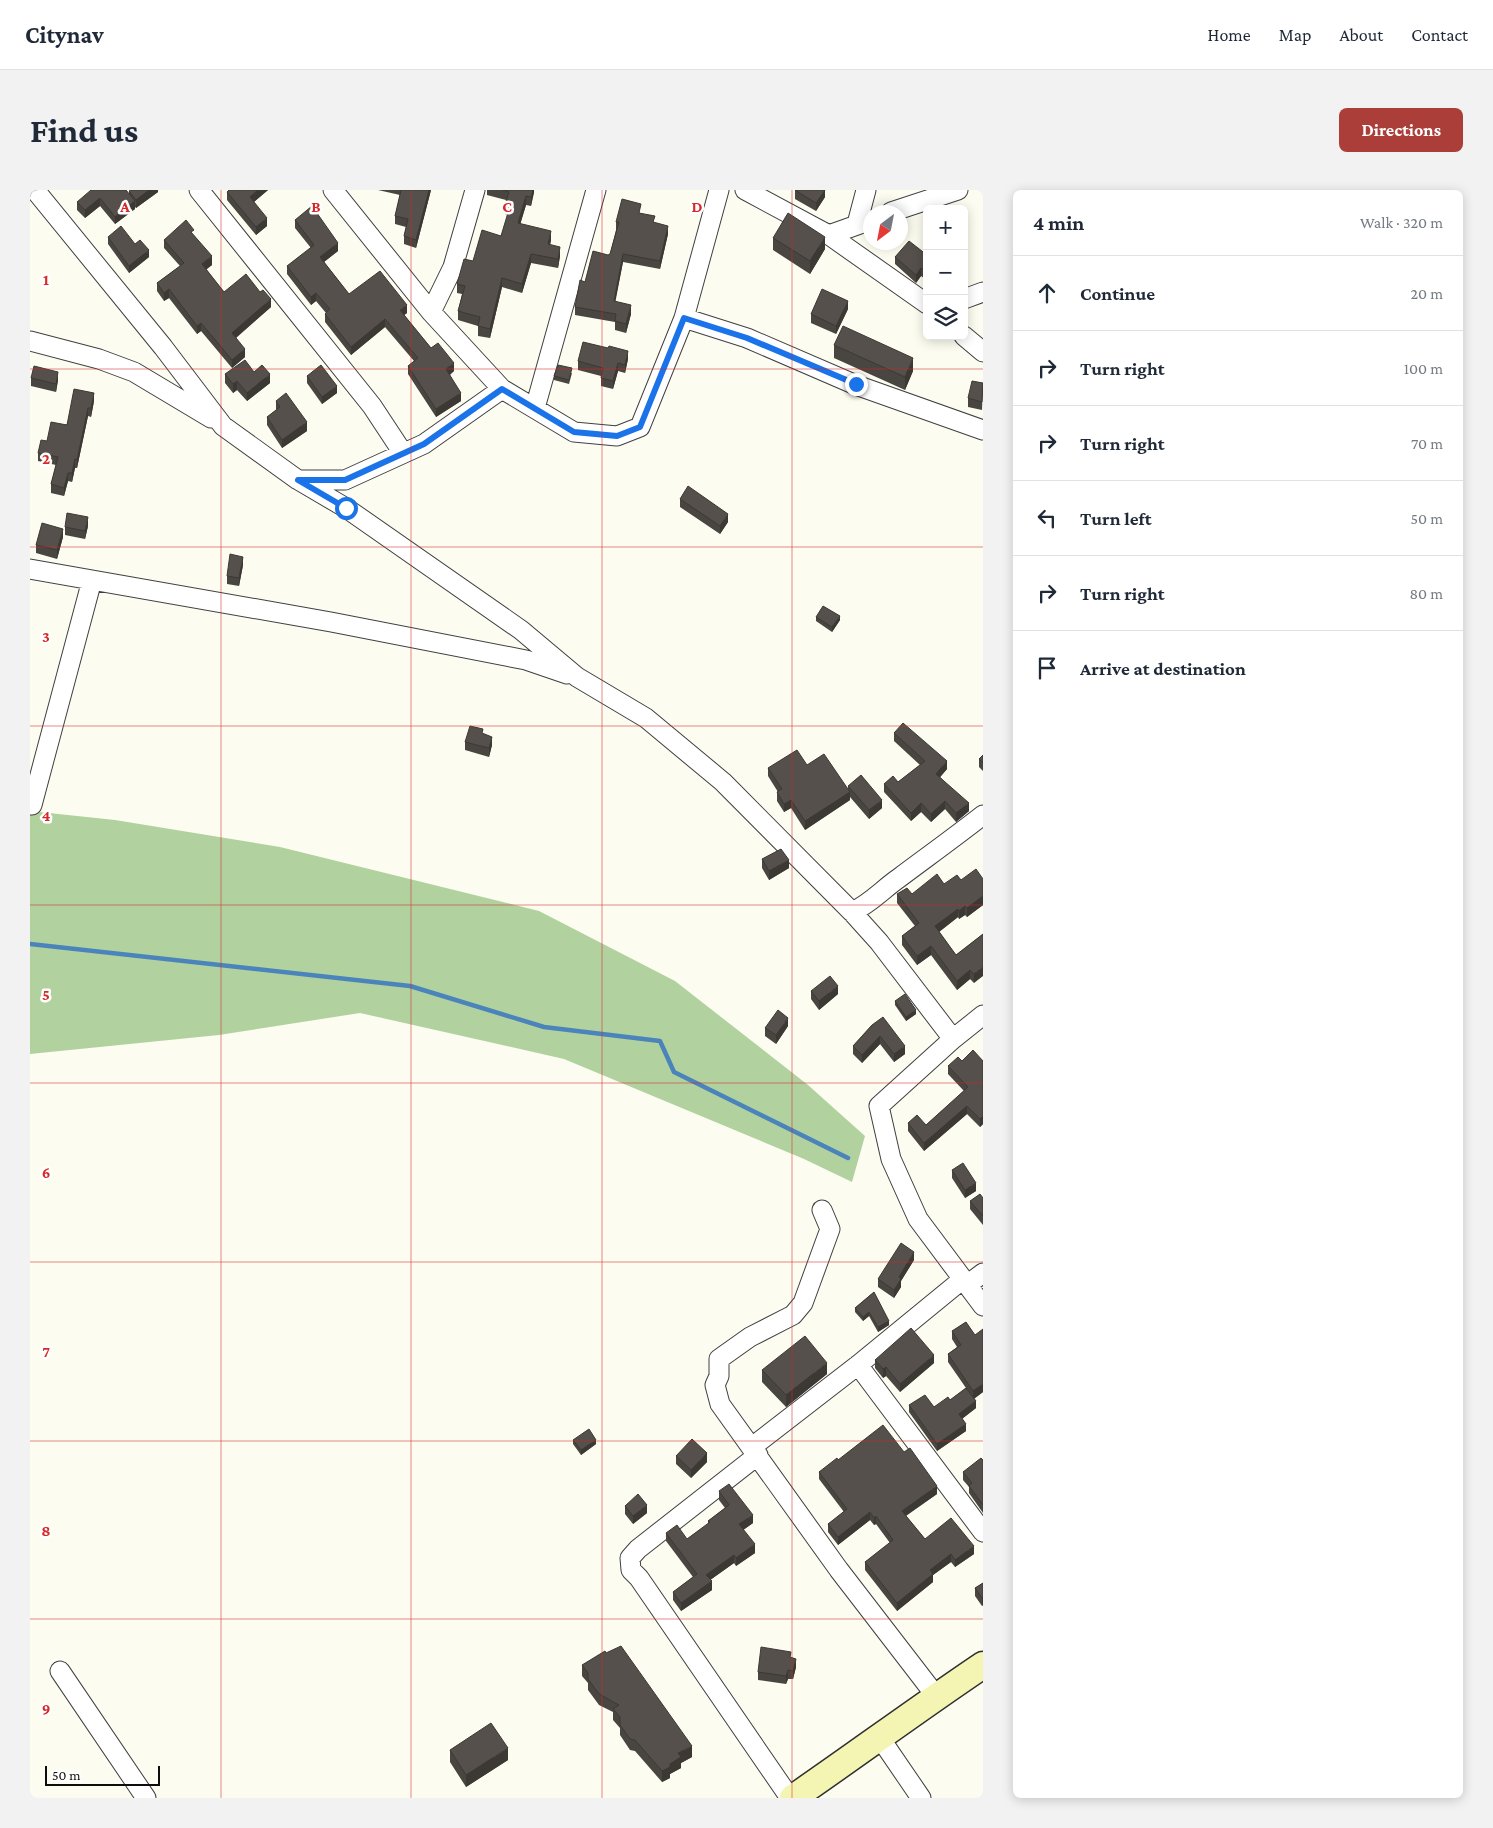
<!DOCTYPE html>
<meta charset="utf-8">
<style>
:root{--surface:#fff;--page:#f2f2f3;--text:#1f2937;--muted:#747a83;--line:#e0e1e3;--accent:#ab3e38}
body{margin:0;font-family:"Crimson Pro",serif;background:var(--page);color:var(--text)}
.controls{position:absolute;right:15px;top:15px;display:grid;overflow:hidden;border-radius:8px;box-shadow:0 2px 12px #0003}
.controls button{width:45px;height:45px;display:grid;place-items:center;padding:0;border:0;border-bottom:1px solid var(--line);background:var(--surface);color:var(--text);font:25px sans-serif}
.compass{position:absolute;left:833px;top:15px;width:45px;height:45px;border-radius:50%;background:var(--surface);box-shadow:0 2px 12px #0003;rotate:212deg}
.scale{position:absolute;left:15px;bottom:12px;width:115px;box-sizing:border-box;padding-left:5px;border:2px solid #0d0d0d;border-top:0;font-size:14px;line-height:18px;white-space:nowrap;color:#0d0d0d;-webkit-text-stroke:4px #fff;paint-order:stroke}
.stop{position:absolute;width:15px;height:15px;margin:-11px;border:4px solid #1a73e8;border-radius:50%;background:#fff}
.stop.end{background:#1a73e8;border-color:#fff;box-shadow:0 1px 5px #0008}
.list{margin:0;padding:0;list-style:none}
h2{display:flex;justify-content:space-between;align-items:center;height:65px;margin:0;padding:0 20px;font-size:21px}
h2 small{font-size:16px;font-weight:400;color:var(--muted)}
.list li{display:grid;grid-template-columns:32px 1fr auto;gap:15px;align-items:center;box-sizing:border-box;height:75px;padding:0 20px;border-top:1px solid var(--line)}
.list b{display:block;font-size:19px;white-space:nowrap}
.list em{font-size:16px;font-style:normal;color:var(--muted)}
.icon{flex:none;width:28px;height:28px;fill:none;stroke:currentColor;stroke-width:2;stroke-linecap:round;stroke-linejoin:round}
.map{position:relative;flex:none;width:953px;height:1608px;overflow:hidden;border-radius:8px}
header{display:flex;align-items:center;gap:30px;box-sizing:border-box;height:70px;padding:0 25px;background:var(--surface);border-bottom:1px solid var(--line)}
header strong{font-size:24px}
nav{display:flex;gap:28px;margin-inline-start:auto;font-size:18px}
.intro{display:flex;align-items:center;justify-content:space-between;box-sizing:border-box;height:120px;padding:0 30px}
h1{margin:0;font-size:35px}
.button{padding:12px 22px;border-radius:8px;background:var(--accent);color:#fff;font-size:18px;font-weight:700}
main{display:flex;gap:30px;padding:0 30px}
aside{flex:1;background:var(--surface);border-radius:8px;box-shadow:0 2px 12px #0003}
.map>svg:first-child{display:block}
</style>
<header>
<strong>Citynav</strong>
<nav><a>Home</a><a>Map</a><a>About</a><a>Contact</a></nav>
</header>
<div class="intro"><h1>Find us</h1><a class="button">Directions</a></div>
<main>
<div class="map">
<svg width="953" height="1608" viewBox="0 0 953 1608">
<rect width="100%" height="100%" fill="#fdfcf0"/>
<path fill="#b1d29f" d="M0,621L85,630L250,657L509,721L645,791L778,895L835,946L822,992L774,969L534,869L330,823L189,845L0,864Z"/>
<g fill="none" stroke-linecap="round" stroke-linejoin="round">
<path stroke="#4b83bb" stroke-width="4.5" d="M0,754L380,796L514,837L630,851L644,882L818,968"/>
<g stroke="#404040" stroke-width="21">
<path id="street" d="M5,0L133,157L193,236L268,290H315L394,254L472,199L544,242L587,246L610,237L654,128L717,148L826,195L953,240
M169,0L342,216L373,263
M303,0L401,122L472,199
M715,0L799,45L897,114
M861,22L928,0
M827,34L836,0
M799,45L841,30
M934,109L953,102
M401,122L423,77L445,0
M654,128L689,0
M934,146L953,162
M0,151L69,169L104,182L181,228
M505,218L566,0
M270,291L316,318L491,440L547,487L616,528L693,592L822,722L849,752L923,849
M0,379L301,432L496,470L537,484
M0,615H2L62,390
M822,722C840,714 853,699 869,688C897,667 925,647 953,625
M953,825L923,849L849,916L861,969L888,1029L953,1116
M792,1020L800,1039L773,1113L763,1125L720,1147L689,1169V1186L685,1195L690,1214L809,1380L906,1506
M937,1095L953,1083
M828,1175L953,1342
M722,1257L828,1175L933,1089
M728,1265L608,1359L600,1368L601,1380L609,1388L760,1608
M30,1481L116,1608
M850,1548L891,1608"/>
</g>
<g stroke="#2f2f2f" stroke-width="29">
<path id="secondary" d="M763,1608C827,1564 889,1518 953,1475"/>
</g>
<use href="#street" stroke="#fff" stroke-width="19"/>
<use href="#secondary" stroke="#f4f4b3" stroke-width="26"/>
</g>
<path fill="#494540" d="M128,0V2L106,18L105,17V19L85,34L70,16L55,28L47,20V12L99,4V1Z
M199,0H238L224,12L237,36L226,45L197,10V2Z
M348,0H401L386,58L374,54V46L376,37L365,34V26L370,5Z
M457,0H504L501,16L496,15L490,34L521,50L520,55L530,66L528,78L501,73L492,103L472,97L460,148L448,146V136L428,130V121L432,104L427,103V94L443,71L471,46L478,25L475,24V15L476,10L457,5Z
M765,0H795V7L786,21L765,9Z
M611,23L625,33L638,44L630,79L593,72L585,111L601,124L596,143L585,140V132L545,125V117L555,92L578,65L580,64L586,40V32Z
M265,30L308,61L294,72L319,104L377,123L374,125L401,158L424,181L420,185L431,211L406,227L378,184V176L384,171L355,137L321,165L295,132V124L296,123L286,111L281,115L257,84V76L281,58L265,38Z
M164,46L182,75L176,79L194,102L241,117L206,148L215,167L202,178L171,141L167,144L139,108L134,111L127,101V93L150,76L134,58V50Z
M78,47L105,54L119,67L99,83L78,54Z
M743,48L795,59L780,84L743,60Z
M897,65V90L891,86L886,93L865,74V67Z
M818,119L806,144L781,133V124Z
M804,155L883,181L875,200L804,168Z
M578,158L598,169L595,183L588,181L583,199L571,196V186L548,180V171Z
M224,182L240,193L217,211L207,200L203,203L195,193V184Z
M542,183L539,194L524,190V186Z
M277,186L307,203L292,214L277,193Z
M1,188L28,190L26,202L1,196Z
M953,193L952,220L938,217V208Z
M64,211L61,227L58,226L47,278H45L42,292L38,291L34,306L21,303V294L26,275L8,271V263L17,251Z
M246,211L277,241L252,258L237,235V227L246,220Z
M650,309L698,332L690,344L650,317Z
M58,336L55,349L35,345V337Z
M33,347L27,369L6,363V355Z
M213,375L209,396L197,394V386Z
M786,427L810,430L802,442L786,431Z
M864,543L917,579L910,587L939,621L926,632L915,619L901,632L891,622L881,631L854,602V594L868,592L890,575L864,551Z
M453,544L462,555L459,567L435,560V552Z
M953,565V581L949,577V569Z
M777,575L818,599V596L852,618L839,629L820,607V610L775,640L761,618L754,622L747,611V602H748L738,586V578Z
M732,669L759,678L739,690L732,678Z
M953,689V715L937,727L935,725L929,729L928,727L909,742L926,765L953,744L944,793L940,789L927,800L901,765L887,775L872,755V746L885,736L867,713V704H882L914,694L931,690Z
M781,801L808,804L789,820L781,809Z
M865,811L886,824L876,831L865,815Z
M842,835L875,864L864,872L850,854L832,873L823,864V856Z
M758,836L746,854L735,846V838Z
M932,871H953V934L950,937L937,924L894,961L878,941V933L896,935L934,901L918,884V876Z
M922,980L946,1001L935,1008L922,988Z
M953,1008V1035L940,1019V1011Z
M884,1070L871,1091V1097L864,1108L848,1097V1089Z
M844,1102L859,1135L848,1142L839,1126L833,1131L825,1122V1118Z
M936,1132L953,1202L944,1209L946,1218L932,1229L936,1241L907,1261L879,1222V1215L904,1217L920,1210L936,1198L918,1172V1164L927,1157L922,1149V1141Z
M845,1170L904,1173L870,1202L856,1186L853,1188L845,1178Z
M732,1180L797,1184L756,1217L732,1192Z
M543,1250L566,1254L551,1265L543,1254Z
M646,1266L677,1272L661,1288L646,1274Z
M808,1270L907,1304L876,1326L895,1349L944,1364L925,1377L921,1372L903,1385V1392L867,1421L835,1380V1372L860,1353L846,1334L844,1335L840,1330L808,1355L798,1342V1334L814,1322L789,1289V1282Z
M953,1270V1323L939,1303V1297L933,1290V1282Z
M689,1301L723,1333L713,1340L725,1363L706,1376L704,1373L680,1390L682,1400L651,1421L643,1410V1402L663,1387L636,1351V1343L657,1349L678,1334V1331L695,1318L689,1310Z
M595,1316L617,1323L603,1334L595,1324Z
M953,1393V1415L952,1416L945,1406V1398Z
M760,1467L766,1477L763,1489H758L756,1494L728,1490V1482Z
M552,1475L662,1567L651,1573V1578L640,1584V1588L632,1592L605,1561L600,1560L590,1545V1538L583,1530V1522L569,1515L558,1500V1493L552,1486Z
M420,1560L478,1570L436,1597L420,1572Z"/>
<path fill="#3c3834" d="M119,0H128V2L106,18V10Z
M228,0H238L220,15V7Z
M399,0H401L386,58V50Z
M503,0H504V3L501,16V7Z
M795,0V7L786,21V13Z
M496,6V15L488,42V33Z
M70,8V16L55,28V20Z
M105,11V19L85,34V27Z
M237,28V36L226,45V37Z
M638,36V44L630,79V71Z
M521,41V50L518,64V54Z
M795,47V59L780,84V71Z
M308,53V61L290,75V67Z
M530,57V66L528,78V69Z
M119,60V67L99,83V76Z
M501,64V73L492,103V94Z
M593,64V72L584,119V111Z
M182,66V75L172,83V74Z
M891,78V86L886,93V85Z
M472,88V97L460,148V139Z
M139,99V108L134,111V103Z
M286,103V111L281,115V107Z
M241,109V117L202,151V143Z
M818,111V119L806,144V136Z
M377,115V123L370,128V120Z
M601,115V124L596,143V134Z
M355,129V137L321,165V157Z
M171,133V141L167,144V136Z
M215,159V167L202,178V170Z
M598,161V169L595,183V175Z
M883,168V181L875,200V187Z
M424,173V181L416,187V179Z
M588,173V181L583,199V191Z
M28,182V190L26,202V194Z
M240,184V193L217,211V203Z
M207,191V200L203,203V194Z
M307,196V203L292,214V207Z
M64,203V211L61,227V218Z
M431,203V211L406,227V219Z
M58,218V226L47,278V270Z
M277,232V241L252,258V250Z
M45,269V278L42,292V283Z
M38,283V291L34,306V298Z
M698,324V332L690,344V336Z
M58,327V336L55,349V341Z
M33,339V347L27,369V360Z
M213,367V375L209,396V388Z
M810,426V430L802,442V437Z
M462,547V555L459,567V558Z
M917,571V579L906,592V584Z
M820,602V610L775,640V631Z
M761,610V618L754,622V614Z
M852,610V618L839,629V620Z
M915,611V619L901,632V624Z
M891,613V622L881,631V623Z
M939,613V621L926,632V623Z
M759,670V678L739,690V681Z
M953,706V715L937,727V718Z
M935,716V725L929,729V721Z
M928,719V727L905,745V736Z
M901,756V765L887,775V766Z
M953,777V786L944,793V784Z
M940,780V789L927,800V791Z
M808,796V804L789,820V811Z
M886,820V824L876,831V827Z
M758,828V836L746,854V845Z
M850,846V854L832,873V865Z
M875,856V864L864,872V864Z
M937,916V924L894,961V953Z
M953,926V934L950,937V929Z
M946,993V1001L935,1008V1000Z
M884,1062V1070L871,1091V1097L864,1108V1100L869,1087Z
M839,1122V1126L833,1131V1127Z
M859,1131V1135L848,1142V1137Z
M904,1165V1173L870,1202V1194Z
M797,1173V1184L756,1217V1205Z
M856,1177V1186L853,1188V1179Z
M953,1194V1202L943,1209V1201Z
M946,1211V1218L929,1231V1224Z
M936,1234V1241L907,1261V1254Z
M566,1250V1254L551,1265V1260Z
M677,1263V1272L661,1288V1280Z
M907,1296V1304L872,1328V1321Z
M617,1315V1323L603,1334V1326Z
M840,1322V1330L808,1355V1347Z
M723,1325V1333L709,1343V1334Z
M846,1326V1334L844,1335V1328Z
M725,1354V1363L706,1376V1368Z
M944,1356V1364L925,1377V1370Z
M921,1364V1372L903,1385V1392L867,1421V1413L900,1380Z
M704,1365V1373L676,1393V1385Z
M682,1391V1400L651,1421V1413Z
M953,1407V1415L952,1416V1408Z
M766,1469V1477L763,1489V1481Z
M758,1480V1489L756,1494V1486Z
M662,1556V1567L651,1573V1578L640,1584V1588L632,1592V1581L648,1563Z
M478,1558V1570L436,1597V1585Z"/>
<path fill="#55504b" stroke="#3c3834" d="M61,0H96L105,11L85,27L70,8L55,20L47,12Z
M101,0H119L106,10L99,1Z
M199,0H228L220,7L237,28L226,37L197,2Z
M371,0H399L386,50L374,46L378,29L365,26Z
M473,0H503L501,7L496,6L488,33L521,41L518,54L530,57L528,69L501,64L492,94L472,88L460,139L448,136L450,127L428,121L435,96L427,94L434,69L443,71L452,40L471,46L480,16L475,15L479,2Z
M765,0H795L786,13Z
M592,9L611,14L609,23L625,26L623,32L638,36L630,71L593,64L584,111L601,115L596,134L585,131L586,124L545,117L550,90L555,92L563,61L578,65L580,64L589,32H586Z
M282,16L308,53L290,67L319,104L350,81L377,115L370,120L401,158L408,153L424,173L416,179L431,203L406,219L378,176L388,168L355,129L321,157L295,124L300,119L286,103L281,107L257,76L284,55L265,30Z
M758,23L795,47L780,71L743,48Z
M156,30L164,40L161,42L182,66L172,74L194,102L216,84L230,102L233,100L241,109L202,143L215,159L202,170L171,133L167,136L139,99L134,103L127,93L154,73L134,50Z
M91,36L105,54L110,50L119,60L99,76L78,47Z
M879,51L897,65V82L891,78L886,85L865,67Z
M792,99L818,111L806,136L781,124Z
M813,136L883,168L875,187L804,155Z
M553,152L578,158L579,156L598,161L595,175L588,173L583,191L571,188L573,178L548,171Z
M215,170L224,182L232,175L240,184L217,203L207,191L203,194L195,184Z
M291,175L307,196L292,207L277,186Z
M528,175L542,178L539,190L524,186Z
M4,176L28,182L26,194L1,188Z
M942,191L953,193L952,212L938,208Z
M44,199L64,203L61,218H58L47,270L45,269L42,283H38L34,298L21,294L28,267L8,263L11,250L17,251L21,232L37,235Z
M256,203L277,232L252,250L237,227L250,217L246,211Z
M658,296L698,324L690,336L650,309Z
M37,323L58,327L55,341L35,337Z
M12,333L33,339L27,360L6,355Z
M200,364L213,367L209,388L197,386Z
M793,416L810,426L802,437L786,427Z
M873,533L917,571L906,584L939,613L926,623L915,611L901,624L891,613L881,623L854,594L863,586L868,592L895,571L864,543Z
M440,536L453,539L452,543L462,547L459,558L435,552Z
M767,560L777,575L794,564L820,602L775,631L761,610L754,614L747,602L752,599L738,578Z
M953,565V573L949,569Z
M831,585L852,610L839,620L818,596Z
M751,659L759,670L739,681L732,669Z
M946,679L953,689V706L937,718L935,716L929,721L928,719L905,736L926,765L953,744V777L944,784L940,780L927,791L901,756L887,766L872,746L889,733L867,704L877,698L882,704L907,684L914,694L927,685L931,690Z
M800,786L808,796L789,811L781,801Z
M875,804L886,820L876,827L865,811Z
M748,820L758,828L746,845L735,838Z
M853,827L875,856L864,864L850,846L832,865L823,856L842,835Z
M943,860L953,871V926L950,929L937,916L894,953L878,933L887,925L896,935L938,897L918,876L928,867L932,871Z
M933,973L946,993L935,1000L922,980Z
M950,1004L953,1008V1026L940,1011Z
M871,1053L884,1062L869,1087L871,1089L864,1100L848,1089Z
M844,1102L859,1131L848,1137L839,1122L833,1127L825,1118Z
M936,1132L945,1145L953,1139V1194L943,1201L918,1164L931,1155L922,1141Z
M881,1138L904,1165L870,1194L856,1177L853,1179L845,1170Z
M775,1146L797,1173L756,1205L732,1180Z
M936,1198L946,1211L929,1224L936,1234L907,1254L879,1215L895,1205L904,1217L918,1207L920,1210Z
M853,1235L874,1262L880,1258L907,1296L872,1321L895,1349L921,1328L944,1356L925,1370L921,1364L900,1380L903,1384L867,1413L835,1372L863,1350L846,1326L844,1328L840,1322L808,1347L798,1334L817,1319L789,1282L807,1268L808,1270Z
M559,1239L566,1250L551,1260L543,1250Z
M662,1249L677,1263L661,1280L646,1266Z
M951,1268L953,1270V1315L939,1296L942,1293L933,1282Z
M699,1294L723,1325L709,1334L725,1354L706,1368L704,1365L676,1385L682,1391L651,1413L643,1402L667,1384L636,1343L647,1335L657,1349L680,1332L678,1331L699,1315L689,1301Z
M608,1304L617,1315L603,1326L595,1316Z
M953,1393V1407L952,1408L945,1398Z
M591,1456L662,1556L648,1563L651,1567L640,1574V1577L632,1581L605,1550L600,1549L590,1535V1527L583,1519L589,1515L569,1504L558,1489V1483L552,1475L575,1461L576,1463Z
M731,1457L761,1462L760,1467L766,1469L763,1481L758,1480L756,1486L728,1482Z
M461,1533L478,1558L436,1585L420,1560Z"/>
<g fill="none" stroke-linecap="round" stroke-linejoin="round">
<path stroke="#1a73e8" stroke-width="6" d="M316,318L268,290H315L394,254L472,199L544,242L587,246L610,237L654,128L717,148L826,194"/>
</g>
<path fill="none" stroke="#d62828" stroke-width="1" stroke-opacity="0.55" d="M191,0V1608M381,0V1608M572,0V1608M762,0V1608M0,179H953M0,357H953M0,536H953M0,715H953M0,893H953M0,1072H953M0,1251H953M0,1429H953"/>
<g font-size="16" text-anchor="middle" font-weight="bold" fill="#d62828" stroke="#fff" stroke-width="5" stroke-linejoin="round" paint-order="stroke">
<text x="95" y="22">A</text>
<text x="286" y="22">B</text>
<text x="477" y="22">C</text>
<text x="667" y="22">D</text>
<text x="16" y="95">1</text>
<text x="16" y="274">2</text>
<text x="16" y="452">3</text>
<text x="16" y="631">4</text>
<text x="16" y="810">5</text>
<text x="16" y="988">6</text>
<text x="16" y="1167">7</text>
<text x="16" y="1346">8</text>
<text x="16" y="1524">9</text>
</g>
</svg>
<div class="controls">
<button>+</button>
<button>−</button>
<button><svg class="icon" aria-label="layers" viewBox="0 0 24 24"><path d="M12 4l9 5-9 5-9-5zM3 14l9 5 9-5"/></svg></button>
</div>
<svg class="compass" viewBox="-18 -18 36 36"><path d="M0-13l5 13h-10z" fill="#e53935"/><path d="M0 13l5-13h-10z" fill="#747a83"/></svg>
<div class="scale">50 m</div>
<div class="stop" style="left:316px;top:318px"></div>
<div class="stop end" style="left:826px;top:194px"></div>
</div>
<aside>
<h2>4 min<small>Walk · 320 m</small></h2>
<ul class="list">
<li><svg class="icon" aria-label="ahead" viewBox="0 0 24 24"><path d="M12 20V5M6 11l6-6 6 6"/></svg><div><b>Continue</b></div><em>20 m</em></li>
<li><svg class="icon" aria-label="right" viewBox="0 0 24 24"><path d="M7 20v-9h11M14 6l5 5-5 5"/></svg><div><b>Turn right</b></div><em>100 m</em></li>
<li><svg class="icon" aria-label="right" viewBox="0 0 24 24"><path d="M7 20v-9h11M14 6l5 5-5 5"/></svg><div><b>Turn right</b></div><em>70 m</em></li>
<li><svg class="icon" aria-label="left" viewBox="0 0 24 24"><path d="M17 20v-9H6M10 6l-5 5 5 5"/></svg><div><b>Turn left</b></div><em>50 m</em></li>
<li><svg class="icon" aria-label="right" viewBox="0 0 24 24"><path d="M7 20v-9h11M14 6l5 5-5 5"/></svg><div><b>Turn right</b></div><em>80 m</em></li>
<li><svg class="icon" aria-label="arrive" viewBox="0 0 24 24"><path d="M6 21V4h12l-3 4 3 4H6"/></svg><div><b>Arrive at destination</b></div></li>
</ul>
</aside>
</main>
